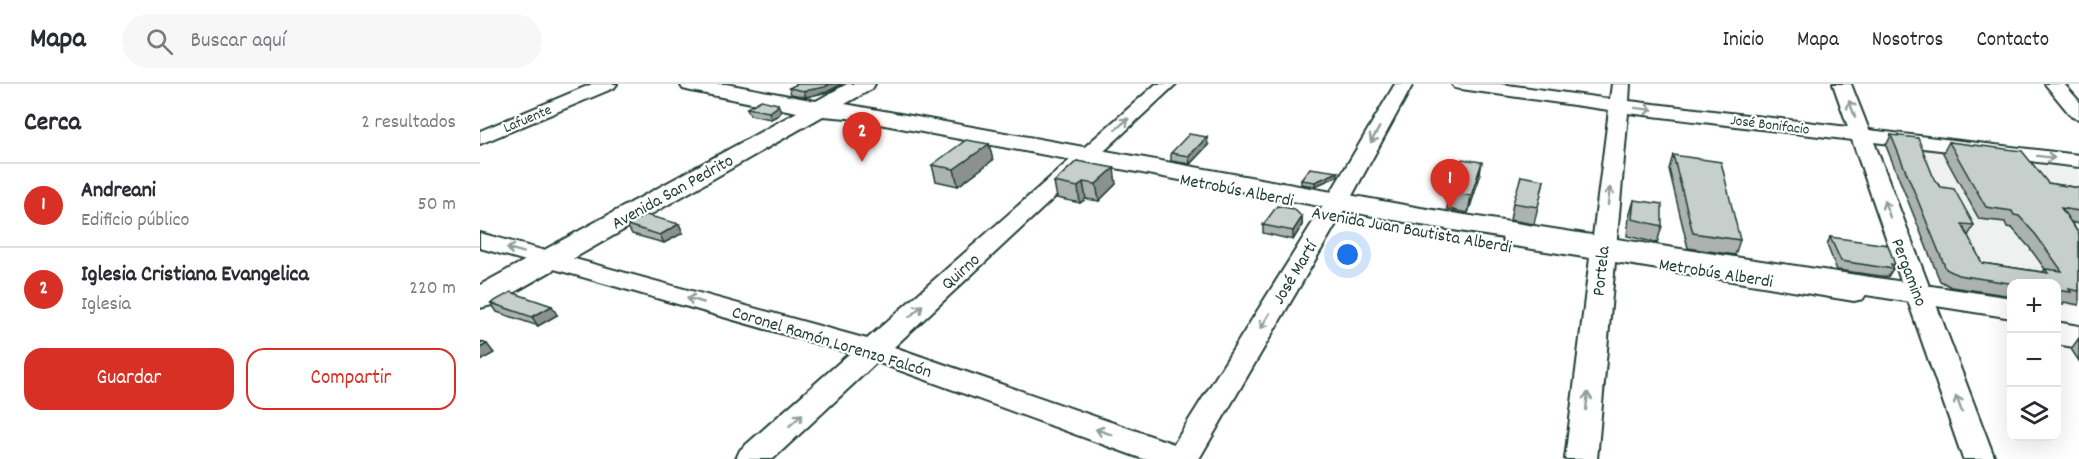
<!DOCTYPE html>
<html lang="es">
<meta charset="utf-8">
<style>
:root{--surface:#fff;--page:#f7f7f7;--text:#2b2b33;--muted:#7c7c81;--line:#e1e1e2;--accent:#d93025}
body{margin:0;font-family:Dekko,sans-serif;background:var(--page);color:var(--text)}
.controls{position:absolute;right:18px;bottom:18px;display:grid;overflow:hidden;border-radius:12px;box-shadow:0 6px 24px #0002}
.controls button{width:54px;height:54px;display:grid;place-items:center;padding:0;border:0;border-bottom:2px solid var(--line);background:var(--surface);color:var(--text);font:30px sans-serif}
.you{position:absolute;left:868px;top:171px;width:21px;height:21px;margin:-15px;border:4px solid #fff;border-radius:50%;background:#1a73e8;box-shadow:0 0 0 9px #1a73e833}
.badge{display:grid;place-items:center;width:39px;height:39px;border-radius:50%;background:var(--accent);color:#fff;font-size:20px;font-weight:700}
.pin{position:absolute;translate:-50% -50px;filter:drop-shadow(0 2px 3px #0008)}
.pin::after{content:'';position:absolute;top:32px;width:21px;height:18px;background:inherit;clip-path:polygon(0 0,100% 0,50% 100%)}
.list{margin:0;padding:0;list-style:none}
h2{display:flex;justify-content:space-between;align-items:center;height:78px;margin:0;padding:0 24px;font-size:26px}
h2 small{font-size:20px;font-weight:400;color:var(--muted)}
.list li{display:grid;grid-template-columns:39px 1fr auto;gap:18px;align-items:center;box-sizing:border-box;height:84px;padding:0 24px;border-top:2px solid var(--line)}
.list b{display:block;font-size:22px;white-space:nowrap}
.list p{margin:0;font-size:20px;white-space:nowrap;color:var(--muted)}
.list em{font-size:20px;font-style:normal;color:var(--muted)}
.actions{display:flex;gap:12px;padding:18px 24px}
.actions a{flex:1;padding:14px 0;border:2px solid var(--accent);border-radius:18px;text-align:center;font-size:21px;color:var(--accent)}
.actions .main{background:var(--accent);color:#fff}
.icon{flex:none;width:33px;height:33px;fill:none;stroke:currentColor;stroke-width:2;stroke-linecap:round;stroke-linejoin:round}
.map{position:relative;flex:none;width:1599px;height:375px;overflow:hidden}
header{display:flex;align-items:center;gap:36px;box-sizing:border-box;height:84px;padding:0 30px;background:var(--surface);border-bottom:2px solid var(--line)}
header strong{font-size:28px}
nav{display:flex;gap:33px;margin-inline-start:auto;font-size:21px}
.search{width:420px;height:54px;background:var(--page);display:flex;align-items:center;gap:15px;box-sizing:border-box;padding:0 21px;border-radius:33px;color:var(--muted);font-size:22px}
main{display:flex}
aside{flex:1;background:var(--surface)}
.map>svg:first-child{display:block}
</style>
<header>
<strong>Mapa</strong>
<div class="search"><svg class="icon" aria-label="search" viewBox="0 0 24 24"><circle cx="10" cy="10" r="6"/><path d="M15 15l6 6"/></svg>Buscar aquí</div>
<nav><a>Inicio</a><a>Mapa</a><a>Nosotros</a><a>Contacto</a></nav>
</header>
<main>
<aside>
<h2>Cerca<small>2 resultados</small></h2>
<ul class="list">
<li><span class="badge">1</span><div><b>Andreani</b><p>Edificio público</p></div><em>50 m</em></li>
<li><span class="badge">2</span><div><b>Iglesia Cristiana Evangelica</b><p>Iglesia</p></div><em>220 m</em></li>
</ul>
<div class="actions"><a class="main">Guardar</a><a>Compartir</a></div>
</aside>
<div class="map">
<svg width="1599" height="375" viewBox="0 0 1599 375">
<rect width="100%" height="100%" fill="#fff"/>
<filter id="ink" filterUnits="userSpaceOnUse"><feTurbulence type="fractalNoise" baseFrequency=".0167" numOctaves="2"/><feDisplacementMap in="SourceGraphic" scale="12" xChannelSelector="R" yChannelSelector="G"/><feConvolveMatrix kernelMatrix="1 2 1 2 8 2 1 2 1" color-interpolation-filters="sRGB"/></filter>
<g filter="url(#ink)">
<path fill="#eef1f0" d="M1414,63L1599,86V223L1577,220L1576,200H1532L1531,213L1476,205L1460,197L1407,65Z"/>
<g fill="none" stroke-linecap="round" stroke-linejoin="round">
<g stroke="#1f3d34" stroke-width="4">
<path id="minor" d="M112,0H137L134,4L0,60V47Z
M676,0H696L414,263L694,360L838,130L915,0H933L862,130L719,375H663L397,278L293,375H256L260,366L370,269L0,164V149L387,255Z
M972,0H1020L1130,15L1132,0H1150L1149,17L1368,43L1353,0H1371L1389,46L1599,71V83L1394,58L1515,375H1483L1372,56L1148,29L1136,164L1374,201L1383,203L1387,209L1383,215L1374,217L1135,178L1117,375H1085L1110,174L1034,162L1025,160L1022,155L1025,150L1034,148L1112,160L1129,26L981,5L975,4Z
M1565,0H1584L1599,17V35L1592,33Z"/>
</g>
<g stroke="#1f3d34" stroke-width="4">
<path id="major" d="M200,0H246L336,17L367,0H395L392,5L365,20L941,124L1194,164L1532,214V234L941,141L367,34L343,32L12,221L0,224V201L317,28L211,7L203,5Z
M1576,238L1599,242V264L1576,260Z"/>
</g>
<use href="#minor" fill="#fff" fill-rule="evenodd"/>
<use href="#major" fill="#fff" fill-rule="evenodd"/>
</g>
<path fill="#abb2af" stroke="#1f3d34" stroke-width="1.5" d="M309,4L347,8L326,13L311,10Z
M267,24L301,27L299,31L291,35L270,31Z
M1411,51L1455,97L1494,141L1488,152L1502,179L1563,188L1565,185L1549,163L1532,144L1527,143L1525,138L1499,135L1463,69L1469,58L1568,99L1599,104V140L1591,138L1599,150V221L1584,218L1583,221L1576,220V200H1532V212L1471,203L1460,197L1406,62Z
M728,61L710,80L691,77V69Z
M1193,71L1260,156L1255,171L1208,164L1189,85Z
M513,76L478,102L456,97L452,81Z
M597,77L636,100L619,117L606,115L600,119L577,114L574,98Z
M858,92L835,102L821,100V96Z
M999,95L988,129L967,125L969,108Z
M1064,96L1054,140L1030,136L1033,119Z
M1154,116L1182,142L1177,159L1147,152L1149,133Z
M822,133V141L813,156L783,149V141Z
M199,140L203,149L184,159L152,150L147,141Z
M1350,153L1415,181L1408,193L1357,186L1347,161Z
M11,219L77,231L58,242L17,228Z
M1599,254V277L1591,265Z"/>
<path fill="#8b918f" stroke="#1f3d34" stroke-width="1.5" d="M350,0H362L347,8L326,13L324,7Z
M298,20L301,27L299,31L291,35L289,28Z
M727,53L728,61L710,80L709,72Z
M509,60L513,76L478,102L474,85Z
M1002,78L999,95L988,129L991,112Z
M634,84L636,100L619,117L616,100Z
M858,88V92L835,102V98Z
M603,98L606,115L600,119L598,103Z
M822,133V141L813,156V147Z
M199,140L203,149L184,159L180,151Z
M72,222L77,231L58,242L52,233Z
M7,260L14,269L0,277V264Z"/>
<path fill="#c7cfcc" stroke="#1f3d34" stroke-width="1.5" d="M317,0H350L345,3L324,7L309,4Z
M281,16L298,20L296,24L289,28L267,24Z
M709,50L727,53L709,72L691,69Z
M1411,51L1438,54L1455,97L1461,103L1474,105L1494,141L1482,140L1502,179L1568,189L1565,185L1582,187L1556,151L1539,132L1534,131L1532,127L1506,123L1469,58L1542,67L1568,99L1599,104V127L1581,124L1599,150V207L1589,205L1591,208L1576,206V200H1535L1478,191L1466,185Z
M486,56L509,60L474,85L452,81Z
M1193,71L1241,78L1260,156L1213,149Z
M982,75L1002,78L991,112L969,108Z
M597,77L634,84L616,100L603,98L598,103L574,98Z
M830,84L858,88L835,98L821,96Z
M1041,92L1064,96L1058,123L1033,119Z
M1154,116L1182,120V142L1152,135Z
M797,122L814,125L822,133L813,147L783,141Z
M166,131L199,140L180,151L147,141Z
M1350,153L1408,161L1415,181L1411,180L1413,185L1361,177Z
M31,208L72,222L52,233L11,219Z
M0,257L7,260L0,264Z"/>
<defs><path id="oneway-shaft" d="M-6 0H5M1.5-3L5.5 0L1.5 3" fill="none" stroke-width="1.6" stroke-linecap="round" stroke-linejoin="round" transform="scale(1.5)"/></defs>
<g stroke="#8f9e9a">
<use href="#oneway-shaft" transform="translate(1164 25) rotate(7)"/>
<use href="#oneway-shaft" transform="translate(1372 25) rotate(-110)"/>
<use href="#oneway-shaft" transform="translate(642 40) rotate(-41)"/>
<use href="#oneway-shaft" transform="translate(895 51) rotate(120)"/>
<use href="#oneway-shaft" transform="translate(1566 73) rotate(7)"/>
<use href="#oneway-shaft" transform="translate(1129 112) rotate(-83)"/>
<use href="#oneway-shaft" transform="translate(1407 125) rotate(-110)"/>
<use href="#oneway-shaft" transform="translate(35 166) rotate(-165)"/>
<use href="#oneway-shaft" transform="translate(215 216) rotate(-164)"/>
<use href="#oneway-shaft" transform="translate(436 227) rotate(-42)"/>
<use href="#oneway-shaft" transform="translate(785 237) rotate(121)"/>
<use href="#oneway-shaft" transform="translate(1107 317) rotate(-84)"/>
<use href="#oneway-shaft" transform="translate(1479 320) rotate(-110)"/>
<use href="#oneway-shaft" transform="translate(316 336) rotate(-42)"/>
<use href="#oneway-shaft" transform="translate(624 348) rotate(-161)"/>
</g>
</g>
<g text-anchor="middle" stroke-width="4.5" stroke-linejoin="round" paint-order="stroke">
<g font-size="15" fill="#1f3d34" stroke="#fff">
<text transform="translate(47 34) rotate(-23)" y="5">Lafuente</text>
<text transform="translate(1290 40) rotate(7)" y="5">José Bonifacio</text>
</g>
<g font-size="18" fill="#1f3d34" stroke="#fff">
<text transform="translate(757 105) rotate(11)" y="6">Metrobús Alberdi</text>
<text transform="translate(192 107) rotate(-29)" y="6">Avenida San Pedrito</text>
<text transform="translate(932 145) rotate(10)" y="6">Avenida Juan Bautista Alberdi</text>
<text transform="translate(480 187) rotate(-42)" y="6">Quirno</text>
<text transform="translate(1120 187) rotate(-84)" y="6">Portela</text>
<text transform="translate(814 188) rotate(-59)" y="6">José Martí</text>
<text transform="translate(1236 188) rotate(9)" y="6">Metrobús Alberdi</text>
<text transform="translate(1430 188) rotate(69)" y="6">Pergamino</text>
<text transform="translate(352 257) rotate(17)" y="6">Coronel Ramón Lorenzo Falcón</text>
</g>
</g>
</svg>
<div class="controls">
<button>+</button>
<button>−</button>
<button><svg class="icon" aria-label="layers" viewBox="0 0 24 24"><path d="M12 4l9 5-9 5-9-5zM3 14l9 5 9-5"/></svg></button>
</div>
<div class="you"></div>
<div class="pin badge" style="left:970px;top:125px">1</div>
<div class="pin badge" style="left:382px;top:78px">2</div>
</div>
</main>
